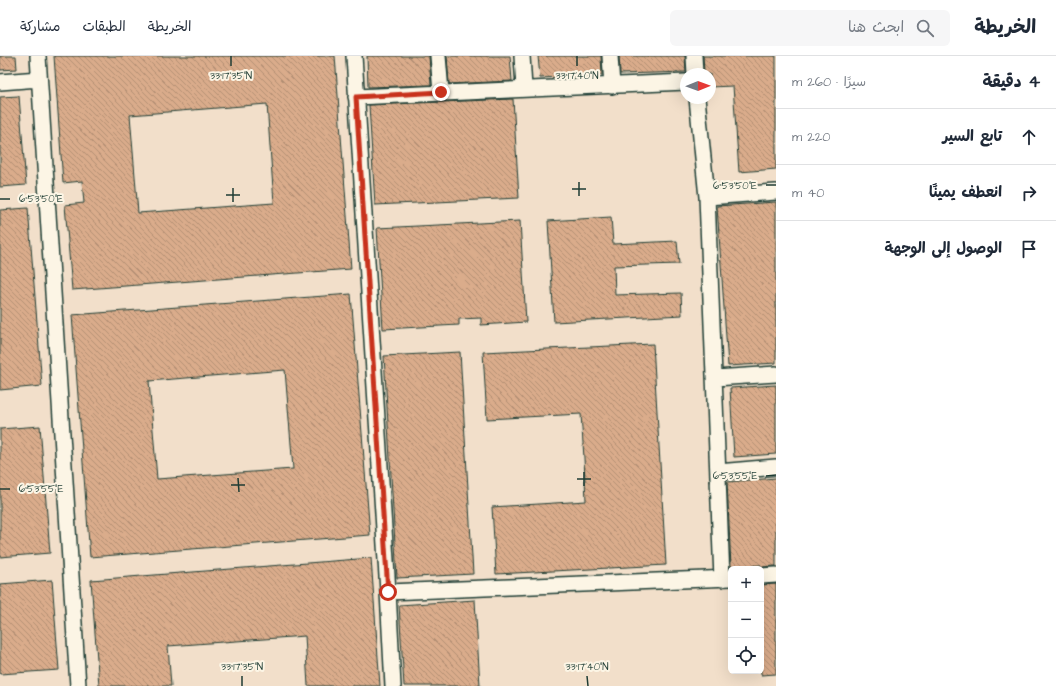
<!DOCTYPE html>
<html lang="ar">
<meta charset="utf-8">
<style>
:root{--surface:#fff;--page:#f6f6f7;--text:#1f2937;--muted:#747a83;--line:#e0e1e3}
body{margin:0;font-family:"Architects Daughter","Playpen Sans Arabic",sans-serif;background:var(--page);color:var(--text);direction:rtl}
.controls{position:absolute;right:12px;bottom:12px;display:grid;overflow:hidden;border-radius:6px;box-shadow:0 4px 16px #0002}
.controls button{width:36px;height:36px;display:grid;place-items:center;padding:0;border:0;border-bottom:1px solid var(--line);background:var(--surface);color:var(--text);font:20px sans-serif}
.compass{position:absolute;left:680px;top:12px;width:36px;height:36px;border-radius:50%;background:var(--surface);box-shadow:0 4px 16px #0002;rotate:89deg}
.stop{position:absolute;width:12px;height:12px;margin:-9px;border:3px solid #c8321e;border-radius:50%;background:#fff}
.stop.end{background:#c8321e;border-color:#fff;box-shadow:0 1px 4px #0008}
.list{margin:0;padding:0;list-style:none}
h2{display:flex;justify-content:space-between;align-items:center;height:52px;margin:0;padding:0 16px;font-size:17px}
h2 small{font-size:13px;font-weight:400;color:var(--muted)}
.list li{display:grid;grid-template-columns:26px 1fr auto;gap:12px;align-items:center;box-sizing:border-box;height:56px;padding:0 16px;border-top:1px solid var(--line)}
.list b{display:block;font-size:15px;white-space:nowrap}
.list em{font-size:13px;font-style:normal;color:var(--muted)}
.icon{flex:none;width:22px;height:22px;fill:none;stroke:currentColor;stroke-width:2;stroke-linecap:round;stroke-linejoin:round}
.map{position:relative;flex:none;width:776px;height:630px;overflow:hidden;direction:ltr}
header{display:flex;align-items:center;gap:24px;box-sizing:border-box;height:56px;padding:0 20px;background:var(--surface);border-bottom:1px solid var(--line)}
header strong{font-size:19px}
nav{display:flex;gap:22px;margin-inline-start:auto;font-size:14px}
.search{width:280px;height:36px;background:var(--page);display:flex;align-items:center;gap:10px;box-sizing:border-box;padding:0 14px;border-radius:6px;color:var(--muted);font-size:15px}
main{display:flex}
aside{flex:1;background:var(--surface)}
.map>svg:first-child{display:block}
</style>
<header>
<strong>الخريطة</strong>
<div class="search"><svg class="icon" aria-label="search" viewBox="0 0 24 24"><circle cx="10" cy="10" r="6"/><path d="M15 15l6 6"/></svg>ابحث هنا</div>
<nav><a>الخريطة</a><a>الطبقات</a><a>مشاركة</a></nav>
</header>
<main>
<aside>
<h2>4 دقيقة<small>سيرًا · 260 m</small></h2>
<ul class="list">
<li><svg class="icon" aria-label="ahead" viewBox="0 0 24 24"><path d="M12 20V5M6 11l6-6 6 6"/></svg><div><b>تابع السير</b></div><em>220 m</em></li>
<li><svg class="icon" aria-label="right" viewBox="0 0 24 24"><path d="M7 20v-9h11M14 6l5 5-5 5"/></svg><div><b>انعطف يمينًا</b></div><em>40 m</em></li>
<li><svg class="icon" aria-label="arrive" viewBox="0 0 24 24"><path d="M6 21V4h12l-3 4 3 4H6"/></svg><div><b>الوصول إلى الوجهة</b></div></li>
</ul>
</aside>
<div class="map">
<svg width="776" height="630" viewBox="0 0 776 630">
<defs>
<pattern id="building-back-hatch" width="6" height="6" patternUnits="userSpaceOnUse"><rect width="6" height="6" fill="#daac8b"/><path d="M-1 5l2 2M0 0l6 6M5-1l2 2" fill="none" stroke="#b08d72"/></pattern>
</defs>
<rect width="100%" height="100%" fill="#f2dfca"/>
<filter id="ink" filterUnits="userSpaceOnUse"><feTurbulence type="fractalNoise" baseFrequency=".025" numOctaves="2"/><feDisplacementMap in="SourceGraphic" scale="8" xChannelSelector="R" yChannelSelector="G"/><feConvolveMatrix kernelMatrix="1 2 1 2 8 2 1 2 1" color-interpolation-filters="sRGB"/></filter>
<g filter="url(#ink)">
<path fill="url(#building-back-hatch)" stroke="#1f3d34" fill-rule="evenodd" d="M0,0H16L17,13L0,14Z
M54,0H335L351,213L72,234L65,149L84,147L82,125L63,127ZM267,48L274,147L138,157L130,59Z
M367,0H429L431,29L368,31Z
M447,0H510L512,25L449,28Z
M538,0H601L602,19L540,22Z
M619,0H685L686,16L620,18Z
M703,0H776V113L739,116L733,30L710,31V18H706L705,15H704Z
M19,40L26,129L0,131V41Z
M513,43L519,142L375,149L369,49Z
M776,146V307L728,310L717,150Z
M28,152L42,330L0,334V154Z
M611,161L613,188L677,185L679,208L614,210L615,239L681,237L682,259L554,266L548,165Z
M520,165L526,266L481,269V262L459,263V269L383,273L377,172Z
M351,238L370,479L90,501L72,259ZM285,314L293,413L157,423L149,325Z
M653,288L666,509L496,518L492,451L586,445L584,402L581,358L487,363L483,296Z
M460,296L473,518L397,522L384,300Z
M776,329V398L734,401L730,332Z
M40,370L50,497L0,501V373Z
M776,422V510L761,511V509L731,511L727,426Z
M371,502L380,630H308L305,580L168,590L171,630H99L91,524Z
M52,524L59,614L0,618V528Z
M776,528V618L761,619V529Z
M475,544L480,630H404L399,549Z"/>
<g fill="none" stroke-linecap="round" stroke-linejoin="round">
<g stroke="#1f3d34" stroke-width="18">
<path id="minor" d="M38,0L78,630
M354,0L388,536L393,630
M438,0L441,36
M522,0L524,32
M610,0L612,30
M694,0L695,18
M0,26L39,23
M356,41L686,26
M697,42L707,141L722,523
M707,141L776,136
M715,322L776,318
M718,416L776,411
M761,520L776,519
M388,536L731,522"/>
</g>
<use href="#minor" stroke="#fcf5e5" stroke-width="15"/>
</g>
</g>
<g fill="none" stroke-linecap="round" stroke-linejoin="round" filter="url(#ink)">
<path stroke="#c8321e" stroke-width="5" d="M388,536L356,41L441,36"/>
</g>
<path fill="none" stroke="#1f3d34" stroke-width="1.5" d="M231,0V10M577,0V10M579,126V140M766,129H776M233,132V146M572,133H586M226,139H240M0,143H10M584,416V430M766,420L776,419M238,422L239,436M577,423H591M231,429H245M0,433H10M242,620V630M587,620L588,630"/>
<g font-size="10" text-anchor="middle" fill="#1f3d34" stroke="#fcf5e5" stroke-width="4" stroke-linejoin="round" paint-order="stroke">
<text x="231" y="23">33°17'35"N</text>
<text x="577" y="23">33°17'40"N</text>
<text x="735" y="133">6°53'50"E</text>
<text x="41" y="146">6°53'50"E</text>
<text x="735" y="423">6°53'55"E</text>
<text x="41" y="436">6°53'55"E</text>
<text x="242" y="614">33°17'35"N</text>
<text x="587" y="614">33°17'40"N</text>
</g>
</svg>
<div class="controls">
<button>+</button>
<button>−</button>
<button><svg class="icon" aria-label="locate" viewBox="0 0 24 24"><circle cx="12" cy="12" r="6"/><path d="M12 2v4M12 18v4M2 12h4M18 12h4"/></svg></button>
</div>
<svg class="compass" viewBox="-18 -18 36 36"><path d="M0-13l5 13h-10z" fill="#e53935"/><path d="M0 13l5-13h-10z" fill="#747a83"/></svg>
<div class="stop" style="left:388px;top:536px"></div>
<div class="stop end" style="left:441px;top:36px"></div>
</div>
</main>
